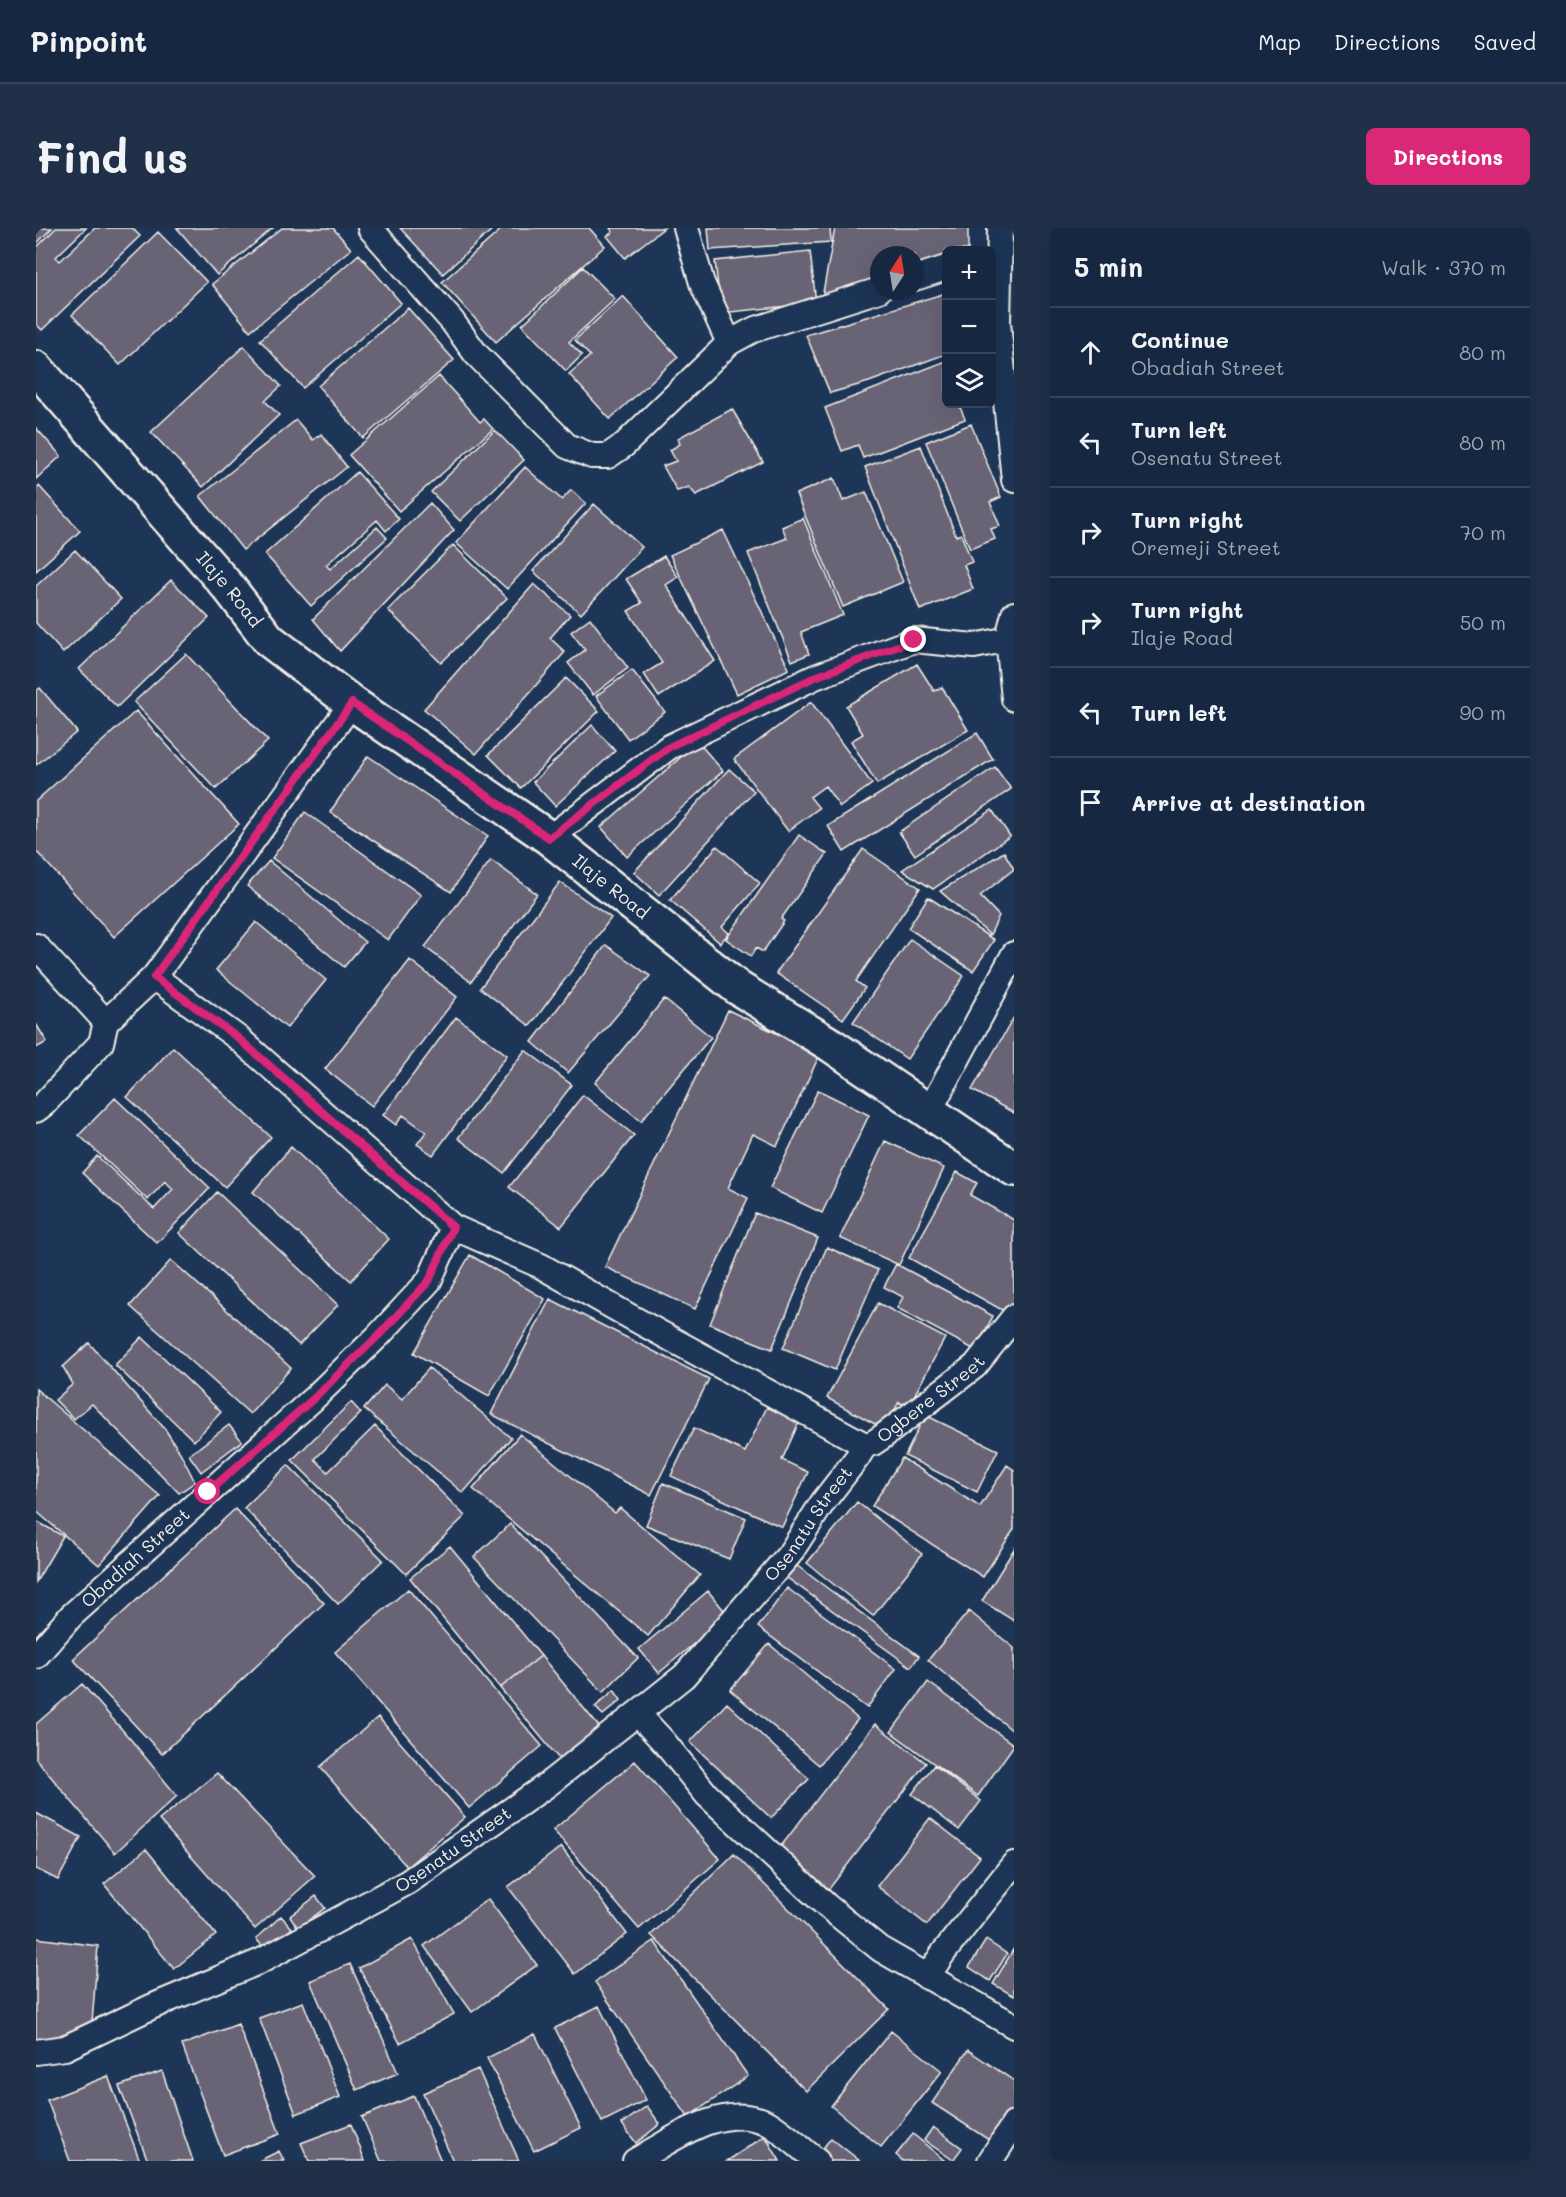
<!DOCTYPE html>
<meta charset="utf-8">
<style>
:root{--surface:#162841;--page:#1f3048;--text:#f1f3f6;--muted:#9ea6b1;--line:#35445a;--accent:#db2777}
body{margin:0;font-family:Mali,sans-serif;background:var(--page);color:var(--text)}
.controls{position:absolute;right:18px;top:18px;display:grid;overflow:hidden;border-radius:9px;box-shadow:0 6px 24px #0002}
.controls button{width:54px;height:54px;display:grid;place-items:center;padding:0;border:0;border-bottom:2px solid var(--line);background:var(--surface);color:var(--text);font:30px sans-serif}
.compass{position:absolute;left:834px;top:18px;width:54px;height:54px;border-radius:50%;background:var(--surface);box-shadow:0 6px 24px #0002;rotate:12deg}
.stop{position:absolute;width:18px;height:18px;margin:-14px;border:4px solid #db2777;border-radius:50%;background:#fff}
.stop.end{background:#db2777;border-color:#fff;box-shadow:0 2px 6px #0008}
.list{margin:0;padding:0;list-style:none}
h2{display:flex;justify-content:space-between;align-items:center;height:78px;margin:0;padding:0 24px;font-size:26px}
h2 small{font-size:20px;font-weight:400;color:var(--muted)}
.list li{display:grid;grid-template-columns:39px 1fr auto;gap:18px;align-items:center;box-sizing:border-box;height:90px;padding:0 24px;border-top:2px solid var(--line)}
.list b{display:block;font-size:22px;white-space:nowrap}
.list p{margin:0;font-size:20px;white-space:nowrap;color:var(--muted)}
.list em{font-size:20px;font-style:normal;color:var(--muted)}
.icon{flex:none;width:33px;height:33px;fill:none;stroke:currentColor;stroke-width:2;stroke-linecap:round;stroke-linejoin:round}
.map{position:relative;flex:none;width:978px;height:1933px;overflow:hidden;border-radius:9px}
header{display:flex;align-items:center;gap:36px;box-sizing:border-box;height:84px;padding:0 30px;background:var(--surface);border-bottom:2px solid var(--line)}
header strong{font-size:28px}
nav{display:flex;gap:33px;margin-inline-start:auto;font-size:21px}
.intro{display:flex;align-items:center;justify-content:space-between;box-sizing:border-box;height:144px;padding:0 36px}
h1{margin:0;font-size:42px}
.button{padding:15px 27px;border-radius:9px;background:var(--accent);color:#fff;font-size:21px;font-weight:700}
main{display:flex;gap:36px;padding:0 36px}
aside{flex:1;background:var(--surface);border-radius:9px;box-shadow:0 6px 24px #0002}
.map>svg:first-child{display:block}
</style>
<header>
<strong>Pinpoint</strong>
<nav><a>Map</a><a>Directions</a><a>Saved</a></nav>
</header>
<div class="intro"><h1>Find us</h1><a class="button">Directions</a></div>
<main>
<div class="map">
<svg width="978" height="1933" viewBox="0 0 978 1933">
<rect width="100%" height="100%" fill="#1d3557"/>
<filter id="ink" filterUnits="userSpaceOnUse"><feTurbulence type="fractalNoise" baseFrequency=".0167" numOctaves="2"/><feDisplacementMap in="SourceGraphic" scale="12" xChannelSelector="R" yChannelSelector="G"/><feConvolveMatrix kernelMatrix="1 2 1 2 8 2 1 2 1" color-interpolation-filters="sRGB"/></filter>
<g filter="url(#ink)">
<path fill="#696476" stroke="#f4f1e8" stroke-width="1.5" d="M0,0H16L0,16Z
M20,0H50L20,29L24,33L59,0H96L104,8L6,102L0,96V20Z
M141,0H237L181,47Z
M246,0H297L315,21L214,103L176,56Z
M364,0H458L407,46Z
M467,0H553L569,18L460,114L406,54Z
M574,0H628L589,30L571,8L577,4Z
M672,0H794L795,14L674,22Z
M799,0H932V22H910V38L879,46V27H843V55L786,70Z
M122,4L171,54L84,137L36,87Z
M774,23L780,75L685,85L679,33Z
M323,26L365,75L267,160L224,112Z
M547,39L579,71L533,114L546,127L530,143L486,97Z
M910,65V126L833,154L794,165L770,107Z
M587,68L642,129L574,191L533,146L554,128L539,112Z
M372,80L418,132L327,210L282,158Z
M208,118L245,158L229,173L243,187L167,259L115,204Z
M910,133V176H935L924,179L929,191L827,230L822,217L806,223L789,180Z
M403,148L444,194L448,191L457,201L363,283L313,227Z
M696,181L727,234L660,267L653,259L641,263L627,238L640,233L634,222L644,216L642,210Z
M260,192L277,212L285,206L311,239L207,322L164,268Z
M935,196L965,269L954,274L964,298L955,301L959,311L934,321L890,214Z
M0,200L25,228L0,251Z
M459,202L488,232L424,293L395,264Z
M885,218L920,308L925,306L936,334L928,337L937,361L884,382L829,239Z
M489,239L526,272L535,262L550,275L471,361L420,315Z
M321,244L363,291L350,303L341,292L290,337L294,341L341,299L351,310L275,378L229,326Z
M798,250L807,273L830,264L867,354L807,379L760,266Z
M3,258L44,303L0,343V261Z
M394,275L418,302L304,423L277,391Z
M558,276L606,319L545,386L497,343Z
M767,290L807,387L765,404L773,426L756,433L712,325L751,310L746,299Z
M687,302L753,441L701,466L634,327Z
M417,317L471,370L405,435L352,382Z
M39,322L85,371L27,425L0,395V358Z
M628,328L642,349L630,357L679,433L623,469L608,446L626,435L592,383L606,375L590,351Z
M135,352L173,390L81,479L43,441Z
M498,356L534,387L514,410L529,424L440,526L388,481Z
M554,390L592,440L557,467L532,435L549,422L535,404Z
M150,426L232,513L180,561L98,474Z
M881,436L898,463L906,459L932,502L841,556L815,513L827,506L810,478Z
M596,442L629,484L592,511L560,468Z
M530,450L563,483L485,560L452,527Z
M4,460L41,504L0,537V463Z
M775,474L836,556L804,579L789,558L774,569L783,580L752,603L698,531Z
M100,483L203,596L78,709L0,623V573Z
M556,497L579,523L519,578L497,554Z
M941,505L957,531L808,624L792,598Z
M662,514L687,543L591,629L565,599Z
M332,528L452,608L415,664L294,584Z
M959,539L975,561L879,627L863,604Z
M693,541L718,563L623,667L598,644Z
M956,582L974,608L897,661L866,642Z
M269,584L385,667L352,712L236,630Z
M763,607L791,626L745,691L748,693L727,724L720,720L715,728L690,711Z
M681,618L724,655L686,699L693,705L684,715L634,672Z
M827,621L884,660L820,753L829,760L807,791L740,745Z
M968,624L978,641L944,668L963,688L954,707L904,663Z
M455,632L501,666L435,754L389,719Z
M233,633L329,714L308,739L211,658Z
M524,654L575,690L494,798L444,760Z
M892,669L958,712L937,743L872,700Z
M220,694L290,752L251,800L180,742Z
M874,711L928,748L871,831L817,794Z
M570,717L614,748L532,845L496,814Z
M374,732L421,769L336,878L289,841Z
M628,771L675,809L605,893L559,855Z
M692,782L784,826L741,918L717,906L692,960L712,970L659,1081L569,1039Z
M420,789L471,827L397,927L381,916L390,904L367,887L360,897L347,887Z
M978,789V885L936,862Z
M0,796L11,814L0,820Z
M137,819L235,909L189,959L91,869Z
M489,822L536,857L468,945L422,910Z
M782,862L833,887L786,985L734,960Z
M547,867L598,907L525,999L473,959Z
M79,870L174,960L121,1015L46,945L61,928L118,981L137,961L129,953L112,972L43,907Z
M849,913L908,940L863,1037L804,1010Z
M255,919L353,1011L315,1053L217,964Z
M921,944L941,955L934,967L978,992V1082L975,1087L873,1030Z
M181,964L302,1077L263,1117L143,1005Z
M719,985L782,1010L736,1121L674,1096Z
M791,1019L842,1042L799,1142L747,1120Z
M434,1027L509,1071L453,1168L378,1125Z
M135,1032L255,1140L214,1186L94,1078Z
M860,1036L957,1088L939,1122L861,1080L867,1069L848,1059Z
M514,1071L673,1151L615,1267L455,1186Z
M842,1075L909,1110L872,1179L863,1174L848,1201L791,1170Z
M106,1109L185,1184L158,1213L79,1137Z
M53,1115L129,1201L145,1226L159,1254L143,1265L56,1176L38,1191L19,1172L37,1156L27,1139Z
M393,1140L475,1210L427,1265L328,1181L349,1157L366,1171Z
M0,1161L124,1268L63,1337L0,1283Z
M315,1174L325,1185L279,1231L292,1244L339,1198L429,1288L370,1346L256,1232Z
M731,1179L763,1194L746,1232L772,1244L746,1299L635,1248L658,1200L709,1224Z
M889,1187L962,1222L941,1264L869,1228Z
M193,1197L206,1213L165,1244L153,1227Z
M484,1206L579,1285L584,1280L664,1347L612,1408L437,1261Z
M866,1230L944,1279L971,1237L978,1242V1301L947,1349L836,1278Z
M252,1237L347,1332L302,1376L208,1280Z
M627,1255L710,1290L693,1331L610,1297Z
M821,1274L886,1326L837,1388L771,1335Z
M199,1281L288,1375L126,1526L37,1431Z
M0,1293L27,1308L0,1354Z
M474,1296L602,1430L567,1464L438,1329Z
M414,1318L505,1428L464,1460L374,1350Z
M978,1321V1393L946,1373Z
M760,1337L883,1428L875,1439L750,1349Z
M751,1360L860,1441L831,1480L722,1399Z
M372,1361L506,1518L433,1580L299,1424Z
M672,1363L692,1387L623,1445L603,1421Z
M933,1383L978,1420V1504L892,1432Z
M733,1416L822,1491L783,1537L694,1462Z
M505,1428L564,1500L524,1532L464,1460Z
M892,1454L978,1517L942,1568L855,1504Z
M46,1456L96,1513L141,1568L79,1625L0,1531V1496Z
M578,1462L585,1472L567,1487L559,1479Z
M691,1475L773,1551L735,1590L654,1514Z
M342,1489L429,1589L371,1639L284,1539Z
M839,1496L890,1535L793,1661L742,1622Z
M599,1533L684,1631L603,1701L517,1602Z
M898,1537L945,1573L923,1602L876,1566Z
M181,1545L279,1648L219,1701L123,1592Z
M0,1585L45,1609L22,1652L0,1641Z
M894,1590L944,1629L891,1697L841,1658Z
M525,1619L591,1706L539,1746L472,1659Z
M110,1621L180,1707L138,1741L68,1656Z
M698,1626L853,1781L770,1863L615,1707Z
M280,1668L289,1680L262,1700L254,1688Z
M452,1671L501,1737L436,1784L388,1718Z
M245,1688L256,1700L231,1723L220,1711Z
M0,1710L62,1718L56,1795L0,1816Z
M376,1711L418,1786L364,1815L323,1740Z
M950,1712L971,1726L954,1753L933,1739Z
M618,1713L712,1848L652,1889L559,1754Z
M978,1720V1768L957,1756Z
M314,1736L362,1845L321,1862L274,1753Z
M267,1774L304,1869L260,1886L223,1790Z
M563,1778L610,1872L566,1894L519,1800Z
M202,1796L244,1906L187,1927L146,1817Z
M855,1803L906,1843L845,1919L795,1878Z
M499,1806L545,1900L498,1923L451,1830Z
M932,1822L978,1853V1888L959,1916L896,1875Z
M442,1841L483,1933H417L387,1865Z
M126,1843L157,1933H112L83,1858Z
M72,1848L104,1933H34L11,1872Z
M378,1868L405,1933H345L326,1889Z
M611,1878L624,1896L600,1915L586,1896Z
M315,1896L329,1933H273L265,1915Z
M897,1899L926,1920L917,1932L888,1912Z
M877,1906L909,1933H867L860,1927Z
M729,1908L744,1933H691Z
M795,1910L824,1933H795L784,1924Z
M243,1923L248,1933H223Z"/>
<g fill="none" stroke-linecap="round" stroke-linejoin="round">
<g stroke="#f4f1e8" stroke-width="28">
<g id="street">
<path d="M334,0L416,93L440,126L531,218L556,228H572L588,217L693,115L717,102L843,62"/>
<path d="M650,0L666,55L693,115"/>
<path d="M964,0L962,95L978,252"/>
<path d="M879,50L910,40"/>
<path d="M978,386L972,410L978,471"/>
<path d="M513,610L633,519L779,449L878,412L938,418L978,410"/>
<path d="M0,718L70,794"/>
<path d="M0,882L8,876L65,815L70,794L118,749L316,475"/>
<path d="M894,882L978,726"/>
<path id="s1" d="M829,1217L837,1215L846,1209L939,1138L978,1089"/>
<path id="s2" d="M0,1428L35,1388L277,1171L343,1107L393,1053L417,999"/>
<path d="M602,1486L628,1514L671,1567L791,1678L844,1721L978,1798"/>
<path d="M891,1749L908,1724L978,1636"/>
<path id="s3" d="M0,1824L29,1820L115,1779L225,1733L372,1654L511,1557L648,1448L753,1327L787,1274L821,1230L829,1217L593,1088L505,1038L417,999L202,810L118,749"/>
<path d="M599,1933C637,1912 684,1874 730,1894C742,1899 769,1924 781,1933"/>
<path d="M954,1933L978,1896"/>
</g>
</g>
<g stroke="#f4f1e8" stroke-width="38">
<g id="secondary">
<path id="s4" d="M0,140L194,361L233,412L316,475L513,610L702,760L795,817L978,941"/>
</g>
</g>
<use href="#street" stroke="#1d3557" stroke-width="24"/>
<use href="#secondary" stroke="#1d3557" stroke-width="33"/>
</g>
</g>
<g fill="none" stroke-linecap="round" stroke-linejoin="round" filter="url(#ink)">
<path stroke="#db2777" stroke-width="8" d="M172,1264L277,1171L343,1107L393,1053L417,999L202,810L118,749L316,475L513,610L633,519L779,449L878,412"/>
</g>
<g text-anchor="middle" stroke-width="5" stroke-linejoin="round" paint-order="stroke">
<g font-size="18" fill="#f4f1e8" stroke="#1d3557">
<text dy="6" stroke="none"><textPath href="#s4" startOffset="294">Ilaje Road</textPath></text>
<text dy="6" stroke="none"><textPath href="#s4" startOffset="780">Ilaje Road</textPath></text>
<text dy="6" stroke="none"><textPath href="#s1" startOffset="81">Ogbere Street</textPath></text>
<text dy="6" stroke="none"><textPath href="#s3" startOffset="952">Osenatu Street</textPath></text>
<text dy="6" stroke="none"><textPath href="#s2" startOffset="140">Obadiah Street</textPath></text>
<text dy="6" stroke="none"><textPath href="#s3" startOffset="466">Osenatu Street</textPath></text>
</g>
</g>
</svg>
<div class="controls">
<button>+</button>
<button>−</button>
<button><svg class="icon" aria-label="layers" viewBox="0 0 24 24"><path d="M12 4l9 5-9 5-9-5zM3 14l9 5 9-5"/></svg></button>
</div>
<svg class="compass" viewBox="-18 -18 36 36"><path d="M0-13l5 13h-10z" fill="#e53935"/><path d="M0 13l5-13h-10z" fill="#9ea6b1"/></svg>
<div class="stop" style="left:172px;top:1264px"></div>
<div class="stop end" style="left:878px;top:412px"></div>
</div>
<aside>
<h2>5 min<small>Walk · 370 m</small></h2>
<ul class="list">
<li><svg class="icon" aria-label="ahead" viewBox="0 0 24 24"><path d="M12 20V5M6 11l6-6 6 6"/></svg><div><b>Continue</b><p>Obadiah Street</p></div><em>80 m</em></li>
<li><svg class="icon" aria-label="left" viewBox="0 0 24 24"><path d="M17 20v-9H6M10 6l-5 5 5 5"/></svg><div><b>Turn left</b><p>Osenatu Street</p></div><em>80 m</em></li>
<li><svg class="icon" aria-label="right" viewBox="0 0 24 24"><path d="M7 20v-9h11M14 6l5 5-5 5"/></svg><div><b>Turn right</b><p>Oremeji Street</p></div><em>70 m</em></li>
<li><svg class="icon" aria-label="right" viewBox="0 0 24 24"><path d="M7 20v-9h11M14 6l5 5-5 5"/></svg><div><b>Turn right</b><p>Ilaje Road</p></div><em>50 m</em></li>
<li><svg class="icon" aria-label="left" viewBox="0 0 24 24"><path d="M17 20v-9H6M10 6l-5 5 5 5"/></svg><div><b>Turn left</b></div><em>90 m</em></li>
<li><svg class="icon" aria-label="arrive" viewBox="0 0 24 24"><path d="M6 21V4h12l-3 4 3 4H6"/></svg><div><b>Arrive at destination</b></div></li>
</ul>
</aside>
</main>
